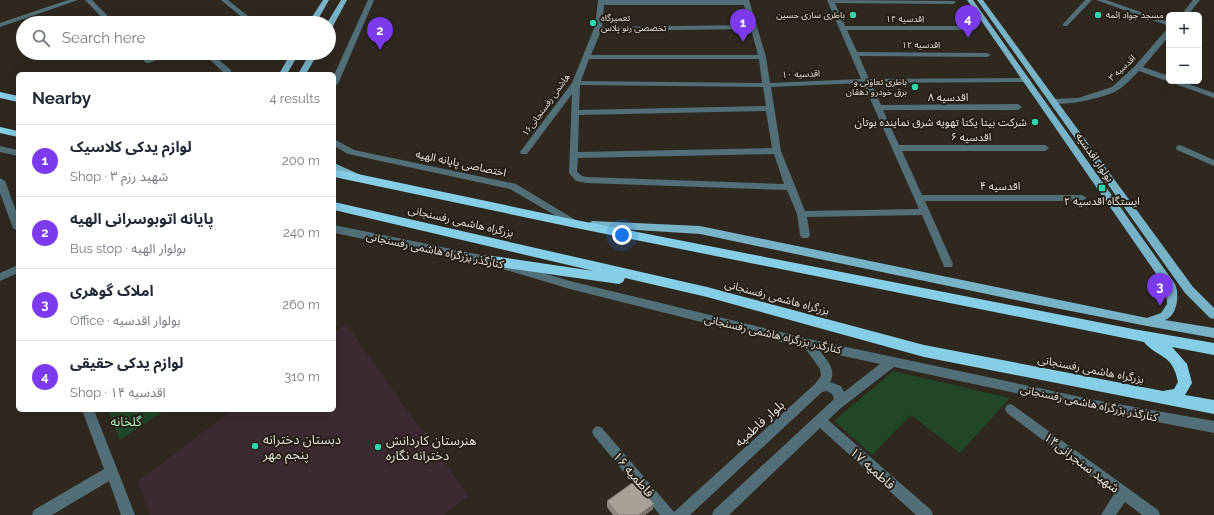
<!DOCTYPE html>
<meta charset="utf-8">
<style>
:root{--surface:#fff;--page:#f6f6f7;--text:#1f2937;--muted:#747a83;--line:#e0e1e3;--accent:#7c3aed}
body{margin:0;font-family:Raleway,"Noto Sans Arabic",sans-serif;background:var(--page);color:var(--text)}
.controls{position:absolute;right:12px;top:12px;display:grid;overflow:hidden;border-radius:6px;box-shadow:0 4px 16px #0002}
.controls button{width:36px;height:36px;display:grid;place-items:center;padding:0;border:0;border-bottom:1px solid var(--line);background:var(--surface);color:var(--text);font:20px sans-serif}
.you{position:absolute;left:622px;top:235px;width:14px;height:14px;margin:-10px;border:3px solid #fff;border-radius:50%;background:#1a73e8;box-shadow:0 0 0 6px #1a73e833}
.badge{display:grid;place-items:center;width:26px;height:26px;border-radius:50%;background:var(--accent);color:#fff;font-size:13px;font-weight:700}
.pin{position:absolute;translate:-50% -33px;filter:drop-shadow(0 1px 2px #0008)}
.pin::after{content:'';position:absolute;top:21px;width:14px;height:12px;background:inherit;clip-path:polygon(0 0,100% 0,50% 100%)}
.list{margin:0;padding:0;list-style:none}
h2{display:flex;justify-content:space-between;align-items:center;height:52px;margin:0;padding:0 16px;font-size:17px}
h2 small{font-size:13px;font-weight:400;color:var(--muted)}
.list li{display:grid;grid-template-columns:26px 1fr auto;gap:12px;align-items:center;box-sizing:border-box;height:72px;padding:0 16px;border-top:1px solid var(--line)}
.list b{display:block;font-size:15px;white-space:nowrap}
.list p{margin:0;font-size:13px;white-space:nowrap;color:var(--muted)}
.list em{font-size:13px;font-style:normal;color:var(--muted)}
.icon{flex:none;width:22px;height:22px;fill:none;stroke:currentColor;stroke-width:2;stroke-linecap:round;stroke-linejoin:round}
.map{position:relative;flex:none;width:1214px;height:515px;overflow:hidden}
.search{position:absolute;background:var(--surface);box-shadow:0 4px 16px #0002;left:16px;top:16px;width:320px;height:44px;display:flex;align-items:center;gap:10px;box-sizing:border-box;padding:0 14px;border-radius:22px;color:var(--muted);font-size:15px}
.panel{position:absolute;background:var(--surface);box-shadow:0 4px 16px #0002;left:16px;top:72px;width:320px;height:340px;border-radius:6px}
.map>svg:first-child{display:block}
</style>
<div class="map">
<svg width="1214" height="515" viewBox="0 0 1214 515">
<rect width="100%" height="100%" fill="#2e281f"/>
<path fill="#3c2a32" d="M346,324L468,496L443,515H150L138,481L232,410H334V333Z"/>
<path fill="#224728" d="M893,371L1010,398L960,453L911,415L872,455L834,421Z
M108,410H165L120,440Z"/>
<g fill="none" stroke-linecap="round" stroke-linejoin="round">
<path fill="#526e77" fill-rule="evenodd" d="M68,0H78L0,27V23Z
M85,0H92L115,23H107Z
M221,0H228L257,23H249Z
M368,0H374L338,84L334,86V75Z
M598,0H749L766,57L770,83L861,79L827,0L955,1L956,2L953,4L835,3L845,26H968L972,28L968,30H847L857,52L987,53L991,55L987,57L859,56L869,79L1027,78L1031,80L1027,82L871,83L881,105L1018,104L1022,107L1018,110H883L899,145H1045L1049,148L1045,151H902L922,195H1082L1087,198L1082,201H925L953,264L952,267H944L943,264L922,215L807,217L810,235L808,238H802L800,235L797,214L787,190L587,183L576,181L569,173L572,94L527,154H521L520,152L572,83L595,26ZM604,5H744L749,25L602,27ZM751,29L758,55H591L601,31ZM589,59H759L762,83L581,81ZM863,83L919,209L805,211L781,151L771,87ZM580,85L763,87L766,106L579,110ZM766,111L772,148L578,152L579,115ZM774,154L784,184L587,177L582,176L577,172L578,158Z
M1085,0H1092L1067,26H1063V24Z
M1096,0H1106L1169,22V26Z
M1193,0H1200L1188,15H1181Z
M1166,30H1169V36L1143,67L1169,76V81H1180L1214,93V98L1139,71C1133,77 1126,85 1118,90C1108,97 1058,109 1049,101L1053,99L1078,98L1112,87L1135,66Z
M137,53H145L150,58L163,53H174L149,63H146Z
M203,53H211L231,70V74H225Z
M334,139L354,150L516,184L579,222L581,224L579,226H573L510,189L348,154L334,146Z
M1180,145L1214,160V166L1177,150L1176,148L1177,146Z
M0,146L18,150V156L0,152Z
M0,178L5,181L18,216V232L13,228L0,193Z
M334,225L486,256L570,281L809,339L1095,400L1214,421V433L1095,410L894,367L841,408L828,420L931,510L933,515H916L820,428L729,515H712L714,510L833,400L834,398L832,394L827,391L822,392L690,515H660L594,436L592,432L594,428L598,426L602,428L674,512L815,384L821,376L820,369L805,348L570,289L486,264L334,233ZM820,351L880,364L844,392L841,386L830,382C837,370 827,360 820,351Z
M18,265V273L0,281V273Z
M1011,404L1158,510L1160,515H1142L1125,502L1116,515H1101L1114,494L1007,413L1005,409L1007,405Z
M82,410H94L135,515H121L109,481L52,515H32L34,510L104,469Z"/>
<path fill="#78b2c6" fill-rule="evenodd" d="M323,0H329L316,23H308Z
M341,0H347L333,26L329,28V23H327Z
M967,0H973L1175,284C1180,295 1177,316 1165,320L1214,328V338L1147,326L1030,303L700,234L589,227L587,225L589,223L592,221L700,226L1147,318L1161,313L1167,304L1166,288Z
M977,0H983L1193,287L1214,308V319L1210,318L1185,293Z
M291,53H299L287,74H279Z
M310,53H318L306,74H298Z
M334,163L363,176L364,178L360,181L334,170Z"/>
<path fill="#86cee5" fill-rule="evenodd" d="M0,92L18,96V102L0,98Z
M0,127L18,131V137L0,133Z
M334,169L576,220L1133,329L1214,343V355L1172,347L1187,364L1192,383L1185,395L1214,400V414L924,357L707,297L625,278L623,282L619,284L486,265L482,263L480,260L482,257L486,255L594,271L334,210V202L707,287L924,345L1163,391L1174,389L1178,382C1172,352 1158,359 1144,342L576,228L334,177Z"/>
</g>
<path fill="#908a81" d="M607,501L653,509L645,515H613L607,507Z"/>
<path fill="#767169" d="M654,504L653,509L645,515H639Z"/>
<path fill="#a8a196" stroke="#767169" d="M635,481L654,504L639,515H618L607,501Z"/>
<g fill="#2fd4aa" stroke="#241e15" stroke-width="1.5">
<circle cx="853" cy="15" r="4"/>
<circle cx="1098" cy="15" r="4"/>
<circle cx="593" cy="23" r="4"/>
<circle cx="915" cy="87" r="4"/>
<circle cx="1035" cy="122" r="4"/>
<rect x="1098" y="184" width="8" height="8" rx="2"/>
<circle cx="255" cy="446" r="4"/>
<circle cx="378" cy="447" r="4"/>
</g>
<g text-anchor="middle" stroke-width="4" stroke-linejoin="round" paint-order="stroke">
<g font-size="9" fill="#e2dfd9" stroke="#241e15" text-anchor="end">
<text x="845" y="18">باطری سازی حسین</text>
<text x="1106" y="18" text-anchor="start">مسجد جواد ائمه</text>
<text x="601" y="21" text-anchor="start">تعمیرگاه<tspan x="601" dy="10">تخصصی رنو پلاس</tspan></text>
<text x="907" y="85">باطری تعاونی و<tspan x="907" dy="10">برق خودرو دهقان</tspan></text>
</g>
<g font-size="9" fill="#e2dfd9" stroke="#241e15">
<text x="905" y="22">اقدسیه ۱۴</text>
<text x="921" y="48">اقدسیه ۱۲</text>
<text transform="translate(1122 68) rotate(-43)" y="3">اقدسیه ۳</text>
<text transform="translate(801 74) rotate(-2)" y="3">اقدسیه ۱۰</text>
<text transform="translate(546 105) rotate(-54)" y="3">هاشمی رفسنجانی۱۶</text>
</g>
<g font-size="11" fill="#e2dfd9" stroke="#241e15">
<text x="948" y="101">اقدسیه ۸</text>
<text x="971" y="141">اقدسیه ۶</text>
<text transform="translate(1095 157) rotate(55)" y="4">بولوار اقدسیه</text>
<text transform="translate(461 163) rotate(12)" y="4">اختصاصی پایانه الهیه</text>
<text x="1000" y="190">اقدسیه ۴</text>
<text transform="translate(461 221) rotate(13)" y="4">بزرگراه هاشمی رفسنجانی</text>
<text transform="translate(435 250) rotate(12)" y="4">کنارگذر بزرگراه هاشمی رفسنجانی</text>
<text transform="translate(777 297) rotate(15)" y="4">بزرگراه هاشمی رفسنجانی</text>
<text transform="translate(773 334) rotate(13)" y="4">کنارگذر بزرگراه هاشمی رفسنجانی</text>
<text transform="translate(1091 369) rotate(11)" y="4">بزرگراه هاشمی رفسنجانی</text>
<text transform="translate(1089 403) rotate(12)" y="4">کنارگذر بزرگراه هاشمی رفسنجانی</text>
</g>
<g font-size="11" fill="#e2dfd9" stroke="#241e15" text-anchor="end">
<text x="1027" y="126">شرکت بیتا یکتا تهویه شرق نماینده بوتان</text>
<text x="1102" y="205" text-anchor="middle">ایستگاه اقدسیه ۲</text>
</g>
<g font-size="13" fill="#b0f5b8" stroke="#241e15">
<text x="126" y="426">گلخانه</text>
</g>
<g font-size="13" fill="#e2dfd9" stroke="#241e15">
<text transform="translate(759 423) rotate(-42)" y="5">بلوار فاطمیه</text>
<text transform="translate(1082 462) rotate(37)" y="5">شهید سنجرانی۱۴</text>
<text transform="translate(873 468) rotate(42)" y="5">فاطمیه ۱۷</text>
<text transform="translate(634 474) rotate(49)" y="5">فاطمیه ۱۶</text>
</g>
<g font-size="13" fill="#e2dfd9" stroke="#241e15" text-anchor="start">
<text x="263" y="444">دبستان دخترانه<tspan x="263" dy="15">پنجم مهر</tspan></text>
<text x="386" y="445">هنرستان کاردانش<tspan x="386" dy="15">دخترانه نگاره</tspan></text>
</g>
</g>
</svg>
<div class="controls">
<button>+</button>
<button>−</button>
</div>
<div class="you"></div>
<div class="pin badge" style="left:743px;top:42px">1</div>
<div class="pin badge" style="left:380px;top:50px">2</div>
<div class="pin badge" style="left:1160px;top:306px">3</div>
<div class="pin badge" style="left:968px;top:38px">4</div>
<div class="search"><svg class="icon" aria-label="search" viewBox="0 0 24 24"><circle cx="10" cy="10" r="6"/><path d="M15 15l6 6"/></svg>Search here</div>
<section class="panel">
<h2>Nearby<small>4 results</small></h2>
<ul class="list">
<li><span class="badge">1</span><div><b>لوازم یدکی کلاسیک</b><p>Shop · شهید رزم ۳</p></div><em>200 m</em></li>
<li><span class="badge">2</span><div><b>پایانه اتوبوسرانی الهیه</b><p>Bus stop · بولوار الهیه</p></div><em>240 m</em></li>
<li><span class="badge">3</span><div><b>املاک گوهری</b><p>Office · بولوار اقدسیه</p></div><em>260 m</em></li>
<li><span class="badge">4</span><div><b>لوازم یدکی حقیقی</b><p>Shop · اقدسیه ۱۴</p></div><em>310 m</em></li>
</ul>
</section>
</div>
